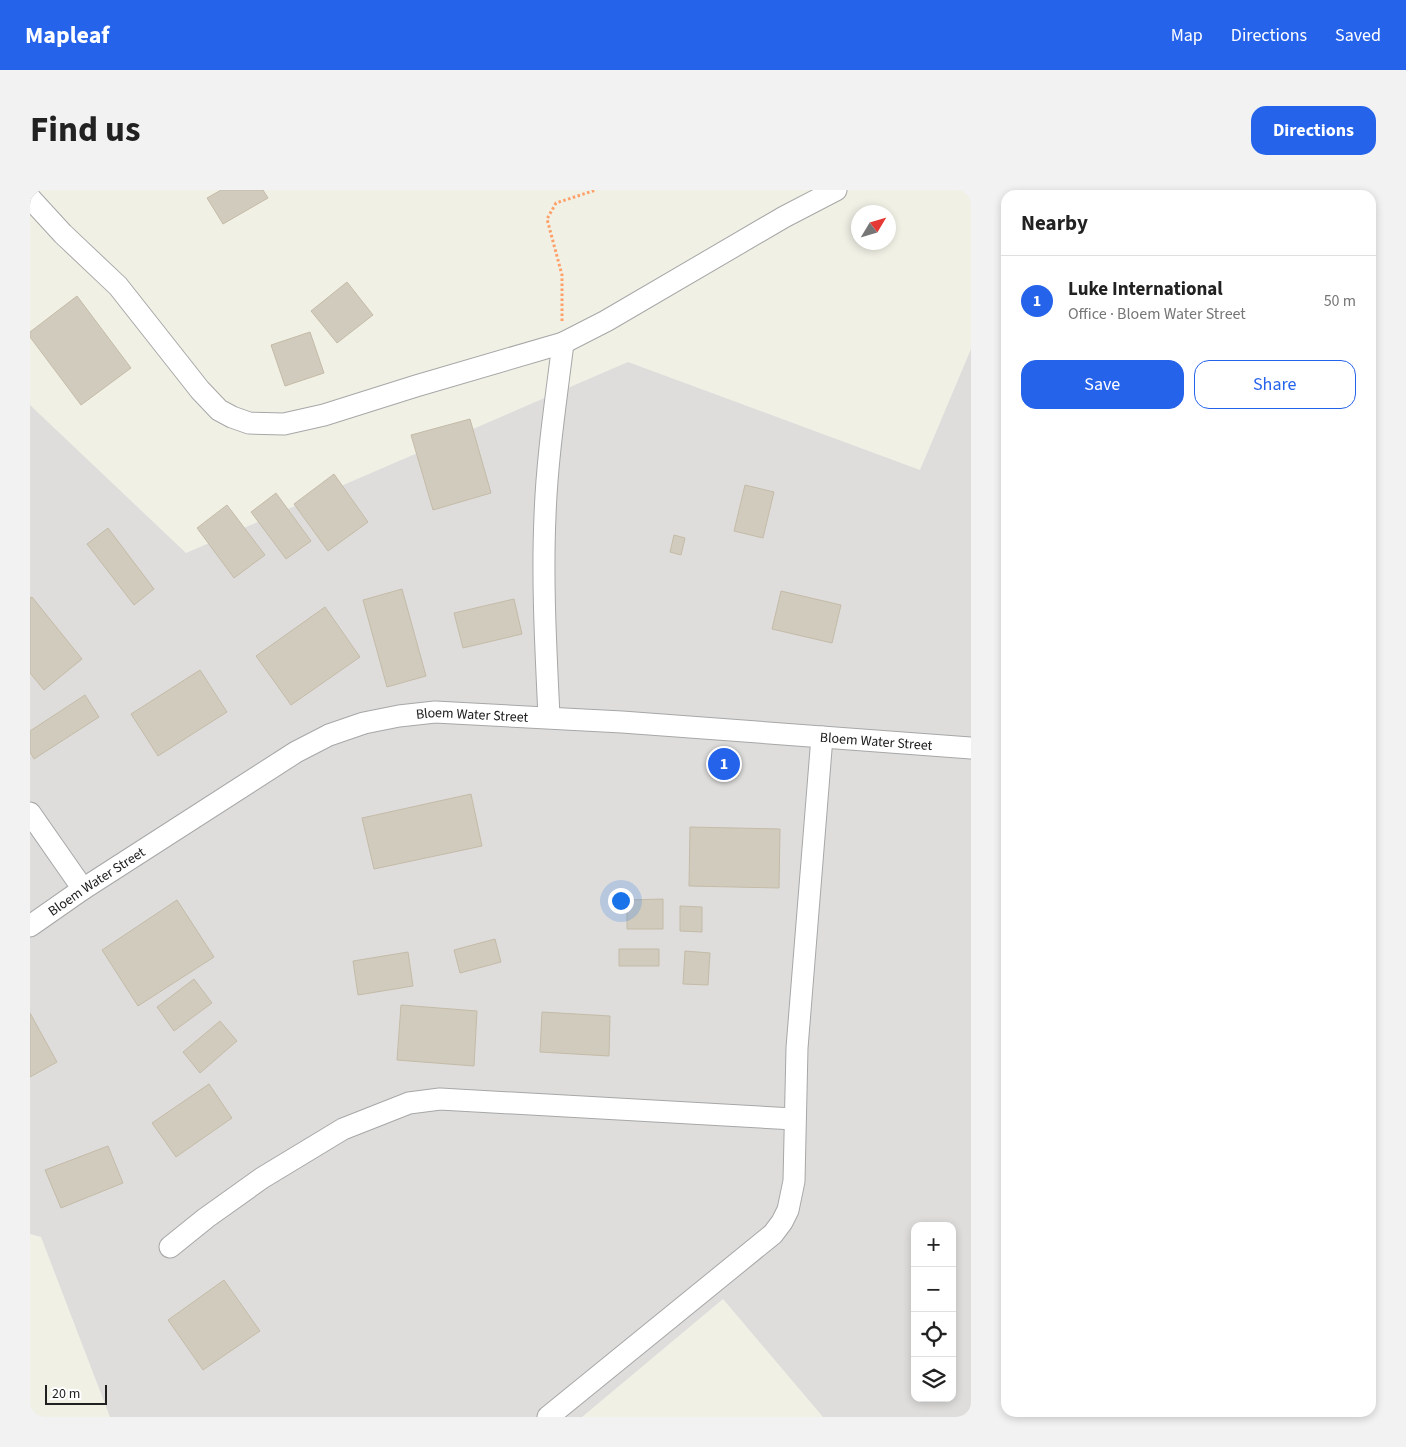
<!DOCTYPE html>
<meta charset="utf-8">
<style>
:root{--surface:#fff;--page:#f2f2f2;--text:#222;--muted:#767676;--line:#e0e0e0;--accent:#2563eb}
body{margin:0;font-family:"Source Sans 3",sans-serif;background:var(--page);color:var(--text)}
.controls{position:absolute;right:15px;bottom:15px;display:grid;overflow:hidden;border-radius:10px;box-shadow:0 2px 8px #0003}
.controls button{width:45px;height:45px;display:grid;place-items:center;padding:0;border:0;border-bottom:1px solid var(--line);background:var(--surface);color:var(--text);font:25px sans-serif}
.compass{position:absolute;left:821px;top:15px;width:45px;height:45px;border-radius:50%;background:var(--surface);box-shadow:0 2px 8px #0003;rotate:52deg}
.scale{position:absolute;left:15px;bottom:12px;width:62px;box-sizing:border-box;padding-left:5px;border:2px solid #202020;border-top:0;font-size:14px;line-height:18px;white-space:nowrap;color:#202020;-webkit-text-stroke:4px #fff;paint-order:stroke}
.you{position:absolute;left:590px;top:710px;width:18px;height:18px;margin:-12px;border:4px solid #fff;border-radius:50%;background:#1a73e8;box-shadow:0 0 0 8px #1a73e833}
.badge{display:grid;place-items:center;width:32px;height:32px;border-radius:50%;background:var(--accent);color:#fff;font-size:16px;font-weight:700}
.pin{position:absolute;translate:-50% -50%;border:2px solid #fff;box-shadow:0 1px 5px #0006}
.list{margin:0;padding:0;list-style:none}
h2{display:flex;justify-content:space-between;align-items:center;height:65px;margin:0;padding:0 20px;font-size:21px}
h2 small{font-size:16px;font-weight:400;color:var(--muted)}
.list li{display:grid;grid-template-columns:32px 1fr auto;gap:15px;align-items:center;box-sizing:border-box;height:90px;padding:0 20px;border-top:1px solid var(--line)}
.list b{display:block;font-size:19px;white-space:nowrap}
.list p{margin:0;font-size:16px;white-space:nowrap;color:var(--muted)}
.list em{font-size:16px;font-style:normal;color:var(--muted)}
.actions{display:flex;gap:10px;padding:15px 20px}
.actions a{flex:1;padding:11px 0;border:1px solid var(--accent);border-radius:15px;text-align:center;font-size:18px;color:var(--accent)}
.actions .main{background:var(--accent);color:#fff}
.icon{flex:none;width:28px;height:28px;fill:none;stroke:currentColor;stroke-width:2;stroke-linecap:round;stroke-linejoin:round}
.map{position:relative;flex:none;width:941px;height:1227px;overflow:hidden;border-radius:15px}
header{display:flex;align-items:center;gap:30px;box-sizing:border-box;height:70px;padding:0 25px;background:var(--accent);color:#fff}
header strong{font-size:24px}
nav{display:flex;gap:28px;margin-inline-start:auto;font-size:18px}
.intro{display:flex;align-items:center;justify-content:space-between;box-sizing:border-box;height:120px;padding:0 30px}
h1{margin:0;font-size:35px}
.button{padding:12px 22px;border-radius:15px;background:var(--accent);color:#fff;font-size:18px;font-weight:700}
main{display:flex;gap:30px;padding:0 30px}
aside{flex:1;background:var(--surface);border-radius:15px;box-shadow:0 2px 8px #0003}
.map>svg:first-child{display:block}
</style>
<header>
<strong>Mapleaf</strong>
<nav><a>Map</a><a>Directions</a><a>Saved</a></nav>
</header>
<div class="intro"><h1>Find us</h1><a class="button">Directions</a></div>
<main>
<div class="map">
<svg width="941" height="1227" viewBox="0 0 941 1227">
<rect width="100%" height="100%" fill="#f1f0e5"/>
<path fill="#dedddc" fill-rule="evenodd" d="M941,159V1227H793L693,1109L552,1227H80L11,1047L0,1044V215L156,363L598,172L890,280ZM885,1036H922V1208H885Z"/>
<path fill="#d1cbbe" stroke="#c4bba7" d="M191,0H233L238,8L193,34L177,8Z
M317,92L343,125L307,153L281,121Z
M47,106L101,178L51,215L0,147V142Z
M280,142L294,183L255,196L241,155Z
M440,229L461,303L403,320L381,245Z
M304,284L338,332L298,361L264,314Z
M715,295L744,302L733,348L704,341Z
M246,303L281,351L256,369L221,322Z
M197,315L235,365L204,388L167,338Z
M78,338L124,399L104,415L57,354Z
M644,345L655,348L651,365L640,362Z
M372,399L396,486L357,497L333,410Z
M751,401L811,415L802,453L742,439Z
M2,407L52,469L14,500L0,483V408Z
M484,409L492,444L433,458L424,423Z
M295,417L330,467L261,515L226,466Z
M170,480L197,522L128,566L101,524Z
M55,505L69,527L4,569L0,562V541Z
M441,604L452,656L344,679L332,628Z
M660,637L750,639L749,698L659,696Z
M633,709V739H597V710Z
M147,710L184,767L108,816L72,760Z
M650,716L672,717V742L650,741Z
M465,749L471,772L430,783L424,760Z
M589,759H629V776H589Z
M655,761L680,763L678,795L653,794Z
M378,762L383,796L328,805L323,771Z
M164,789L182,813L144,841L127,817Z
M371,815L447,821L444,876L367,870Z
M512,822L580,826L579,866L510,862Z
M0,823L27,872L0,887Z
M190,831L207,851L170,883L153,862Z
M179,894L202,928L146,967L122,933Z
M78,956L93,993L31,1018L15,980Z
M194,1090L230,1141L173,1180L138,1130Z"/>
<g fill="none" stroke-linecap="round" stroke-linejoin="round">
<g stroke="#a7a7a7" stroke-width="23">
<g id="street">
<path d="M0,8L33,44L88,96L170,200L189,220L202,227L219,233L254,234L294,225L386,196L533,153L576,131L754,27L806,0"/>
<path d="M519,527C516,461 512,393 515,326C517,268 526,210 533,153"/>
<path d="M0,623L53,699"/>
<path id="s1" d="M0,736L53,699L266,562L299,545L334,533L369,526L405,522L592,532L941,558"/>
<path d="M140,1057L176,1028L232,988L313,939L379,913L410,909L764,929"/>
<path d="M518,1227L743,1044L752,1032L758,1020L764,991L767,858L792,547"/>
</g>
</g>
<path stroke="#ffa068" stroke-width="3" stroke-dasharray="2.5 2.5" stroke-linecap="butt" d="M532,131V85L517,29L526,13L566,0"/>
<use href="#street" stroke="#fff" stroke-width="21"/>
</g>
<g text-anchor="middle" stroke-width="4.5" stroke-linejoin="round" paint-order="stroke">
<g font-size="14" fill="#202020" stroke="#fff">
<text dy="5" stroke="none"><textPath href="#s1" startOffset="501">Bloem Water Street</textPath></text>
<text dy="5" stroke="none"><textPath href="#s1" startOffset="906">Bloem Water Street</textPath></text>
<text dy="5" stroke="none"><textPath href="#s1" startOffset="80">Bloem Water Street</textPath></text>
</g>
</g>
</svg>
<div class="controls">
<button>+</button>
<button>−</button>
<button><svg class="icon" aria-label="locate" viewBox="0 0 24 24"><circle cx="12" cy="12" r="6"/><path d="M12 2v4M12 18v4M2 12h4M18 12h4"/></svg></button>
<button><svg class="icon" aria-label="layers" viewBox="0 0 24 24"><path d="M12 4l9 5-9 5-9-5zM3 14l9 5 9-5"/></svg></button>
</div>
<svg class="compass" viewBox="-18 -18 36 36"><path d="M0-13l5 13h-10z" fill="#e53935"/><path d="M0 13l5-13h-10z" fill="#767676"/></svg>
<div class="scale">20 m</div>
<div class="you"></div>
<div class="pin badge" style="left:694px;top:574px">1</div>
</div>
<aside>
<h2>Nearby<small></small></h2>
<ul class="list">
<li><span class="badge">1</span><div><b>Luke International</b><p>Office · Bloem Water Street</p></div><em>50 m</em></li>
</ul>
<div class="actions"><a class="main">Save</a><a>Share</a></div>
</aside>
</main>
